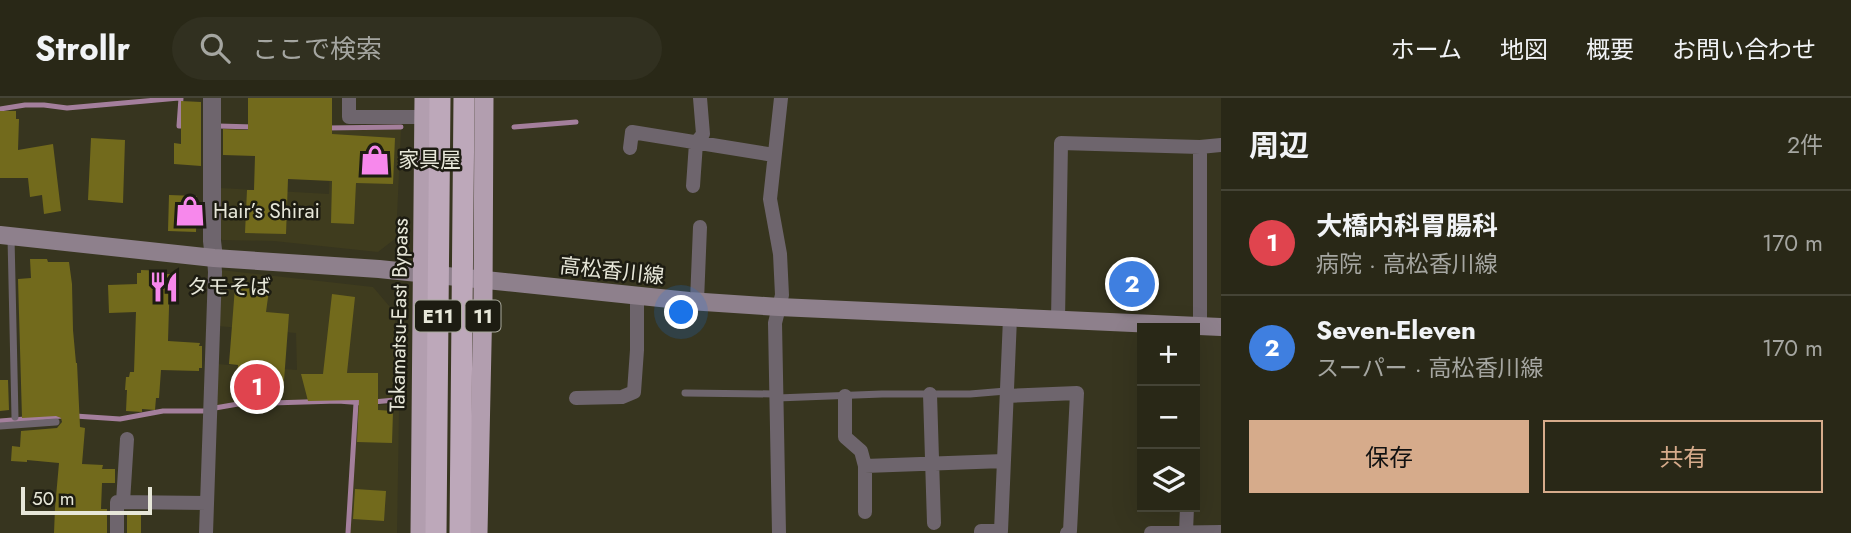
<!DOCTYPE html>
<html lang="ja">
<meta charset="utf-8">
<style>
:root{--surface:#292817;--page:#313020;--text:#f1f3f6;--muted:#a5a6a1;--line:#454436;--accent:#d6ab8b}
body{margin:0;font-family:Jost,"Noto Sans JP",sans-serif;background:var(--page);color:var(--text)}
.controls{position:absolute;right:21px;bottom:21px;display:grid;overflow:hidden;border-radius:0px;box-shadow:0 7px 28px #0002}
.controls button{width:63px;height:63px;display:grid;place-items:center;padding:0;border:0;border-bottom:2px solid var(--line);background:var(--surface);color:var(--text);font:35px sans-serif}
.scale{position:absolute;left:21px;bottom:18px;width:131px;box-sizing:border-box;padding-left:7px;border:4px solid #e7e7d9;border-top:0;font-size:19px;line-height:24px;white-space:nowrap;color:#e7e7d9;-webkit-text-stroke:5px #1d1c12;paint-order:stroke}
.you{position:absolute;left:682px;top:215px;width:24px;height:24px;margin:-18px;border:5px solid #fff;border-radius:50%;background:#1a73e8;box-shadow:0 0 0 10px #1a73e833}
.badge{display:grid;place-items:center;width:46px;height:46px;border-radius:50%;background:var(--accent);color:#fff;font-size:23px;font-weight:700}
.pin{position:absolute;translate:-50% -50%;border:4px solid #fff;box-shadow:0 2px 7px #0006}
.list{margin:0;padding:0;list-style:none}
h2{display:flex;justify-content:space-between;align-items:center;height:91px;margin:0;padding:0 28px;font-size:30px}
h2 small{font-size:23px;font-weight:400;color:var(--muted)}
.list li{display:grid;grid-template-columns:46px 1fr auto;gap:21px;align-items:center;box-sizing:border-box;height:105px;padding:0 28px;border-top:2px solid var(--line)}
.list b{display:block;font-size:26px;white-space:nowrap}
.list p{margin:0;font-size:23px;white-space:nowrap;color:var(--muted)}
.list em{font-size:23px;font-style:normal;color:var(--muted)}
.actions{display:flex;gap:14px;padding:21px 28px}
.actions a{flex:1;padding:16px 0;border:2px solid var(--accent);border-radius:0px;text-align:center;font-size:24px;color:var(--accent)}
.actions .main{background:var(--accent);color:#111}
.icon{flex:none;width:38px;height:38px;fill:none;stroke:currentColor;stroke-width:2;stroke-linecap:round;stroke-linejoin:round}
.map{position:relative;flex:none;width:1221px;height:435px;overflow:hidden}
header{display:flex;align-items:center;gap:42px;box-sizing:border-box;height:98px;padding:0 35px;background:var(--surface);border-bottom:2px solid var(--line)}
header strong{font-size:33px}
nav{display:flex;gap:38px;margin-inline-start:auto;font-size:24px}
.search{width:490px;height:63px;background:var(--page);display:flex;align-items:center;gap:18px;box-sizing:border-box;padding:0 24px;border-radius:38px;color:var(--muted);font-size:26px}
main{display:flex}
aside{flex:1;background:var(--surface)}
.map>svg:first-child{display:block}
</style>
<header>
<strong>Strollr</strong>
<div class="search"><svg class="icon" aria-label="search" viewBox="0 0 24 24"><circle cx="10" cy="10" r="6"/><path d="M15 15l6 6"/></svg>ここで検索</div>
<nav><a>ホーム</a><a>地図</a><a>概要</a><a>お問い合わせ</a></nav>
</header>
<main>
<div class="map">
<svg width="1221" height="435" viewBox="0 0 1221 435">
<rect width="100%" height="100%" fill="#37351f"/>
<path fill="#3f3c1e" d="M401,31L396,140L378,154L274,143L222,142L219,138L220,90L329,96L331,33Z
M221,172L373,189L395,215V301L357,304L338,302L239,305L226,306L215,309L217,266L297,272L296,235L218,228Z
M396,306L399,313L397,435H349L357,309Z"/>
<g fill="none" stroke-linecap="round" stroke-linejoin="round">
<path stroke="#a47f9c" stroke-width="5" d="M181,0L179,28H186
M0,11L25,7H44L67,10L179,0
M218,28L254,29
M514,29L576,24
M327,30L401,29
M373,304L395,302
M215,310L238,306L338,303L364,305
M75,318L120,321L163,313H204
M0,323L62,318
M348,435L356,305"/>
</g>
<path fill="#726a1c" d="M248,0H332V36L395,40L393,86L356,85L354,126L331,125L332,83L288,81L286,136L245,135L247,92H254L255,58L223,57V31L248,32Z
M181,3L201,4V68L174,66V45L181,46Z
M0,13H16V21H19L18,52L53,46L61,113L44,116L42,97L30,99L28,80H0Z
M91,40L125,42L123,105L88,102Z
M169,97L197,98L196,134L168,133Z
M30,161H47L48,164H69L72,186L73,232L76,265H77L80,329L85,330L82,366L103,367L102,371H115V385H102L101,411H107V435H54L55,410L59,365L27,362V364L11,363L12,348L20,349L21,333L57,330L62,324L61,320L56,318L22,320L18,181L31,180Z
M141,172L165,173V176H170L168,243L200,245L199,248H202V270H199V273L161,272L159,300H156L155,312L142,311V314L126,313L127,292H125L126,279H129L130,274H134L136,214L109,215L108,187L137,186V175H141Z
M235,189L269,192L266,214L289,216L283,296L272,295L271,303L236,300L238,267L229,266Z
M332,196L355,199L347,275H378V312L393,313L392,345L357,344L359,302L308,303L301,276H323Z
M0,282H8L9,312L0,313Z
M355,391L386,393L384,423L353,421Z
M127,414H141V435H127Z"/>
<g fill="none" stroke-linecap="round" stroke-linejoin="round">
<path stroke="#6e656d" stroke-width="7" d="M11,139L15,319
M685,295L775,296
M777,300L882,296H970L1006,293
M0,328L56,324"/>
<path stroke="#6e656d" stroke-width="14" d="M349,0V19H424
M630,50L632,34L774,57
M693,88L696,45L703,36L700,0
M697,203L700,129
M1058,222L1061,45L1200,49
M1200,228V49L1221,47
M930,296L934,425
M845,298V339L861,353L865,368V414
M1007,298L1077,295L1070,433L1067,435
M576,300L622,299L634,294L637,252V198
M865,368L1004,363
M123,404L127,341
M1186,434L1187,409
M117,435V404L207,405
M206,435L215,174L214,160
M779,435L775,225L782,197L780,156L770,101L781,0
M981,435V433H1001L1010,220
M1151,435L1221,434"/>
<path stroke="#6e656d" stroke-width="18" d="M212,0V143L214,160"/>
<path stroke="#8e808c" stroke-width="18" d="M0,137L214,160L379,171L689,203L779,209L1221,229"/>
<path stroke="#b29eaf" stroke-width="19" d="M420,435L424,0
M478,435L483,200L484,0"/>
<path stroke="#bda8ba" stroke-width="21" d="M436,435L440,0
M460,435L464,0"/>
</g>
<defs>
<g id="shop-bare" transform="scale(2.415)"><path d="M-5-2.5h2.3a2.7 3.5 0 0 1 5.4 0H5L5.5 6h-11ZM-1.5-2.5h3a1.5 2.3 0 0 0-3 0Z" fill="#f788ec" stroke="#1d1c12" stroke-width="2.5" paint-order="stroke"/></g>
<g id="restaurant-bare" transform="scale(2.415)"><path d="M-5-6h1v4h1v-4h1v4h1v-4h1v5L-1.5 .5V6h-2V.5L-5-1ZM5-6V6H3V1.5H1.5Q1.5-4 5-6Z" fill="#f788ec" stroke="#1d1c12" stroke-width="2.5" paint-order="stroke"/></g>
</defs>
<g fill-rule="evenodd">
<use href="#shop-bare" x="375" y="62"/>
<use href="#shop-bare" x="190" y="113"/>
<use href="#restaurant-bare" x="164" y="189"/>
</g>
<g text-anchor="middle" stroke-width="5" stroke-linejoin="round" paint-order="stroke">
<g fill="#1d1c12" stroke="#aaaa9d" stroke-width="2">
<rect x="415" y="202.5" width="46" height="31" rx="5"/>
<rect x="465.5" y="202.5" width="35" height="31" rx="5"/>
</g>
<g font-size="19" font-weight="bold" fill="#e7e7d9">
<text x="438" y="225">E11</text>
<text x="483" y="225">11</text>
</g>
<g font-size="21" fill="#e7e7d9" stroke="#1d1c12" text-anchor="start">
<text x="398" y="69">家具屋</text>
<text x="213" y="120">Hair’s Shirai</text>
<text x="187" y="196">タモそば</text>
</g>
<g font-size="21" fill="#e7e7d9" stroke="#1d1c12">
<text transform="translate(612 173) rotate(6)" y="7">高松香川線</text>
<text transform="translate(399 217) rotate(-89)" y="7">Takamatsu-East Bypass</text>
</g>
</g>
</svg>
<div class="controls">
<button>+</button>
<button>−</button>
<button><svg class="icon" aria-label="layers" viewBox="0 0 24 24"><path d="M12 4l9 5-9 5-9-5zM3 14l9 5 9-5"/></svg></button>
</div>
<div class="scale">50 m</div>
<div class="you"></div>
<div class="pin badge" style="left:257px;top:289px;background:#e0444e">1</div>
<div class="pin badge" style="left:1132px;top:186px;background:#3f7fe0">2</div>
</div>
<aside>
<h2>周辺<small>2件</small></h2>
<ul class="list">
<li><span class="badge" style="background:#e0444e">1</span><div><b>大橋内科胃腸科</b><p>病院 · 高松香川線</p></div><em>170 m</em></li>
<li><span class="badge" style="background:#3f7fe0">2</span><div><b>Seven-Eleven</b><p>スーパー · 高松香川線</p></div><em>170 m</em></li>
</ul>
<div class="actions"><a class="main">保存</a><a>共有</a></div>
</aside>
</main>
